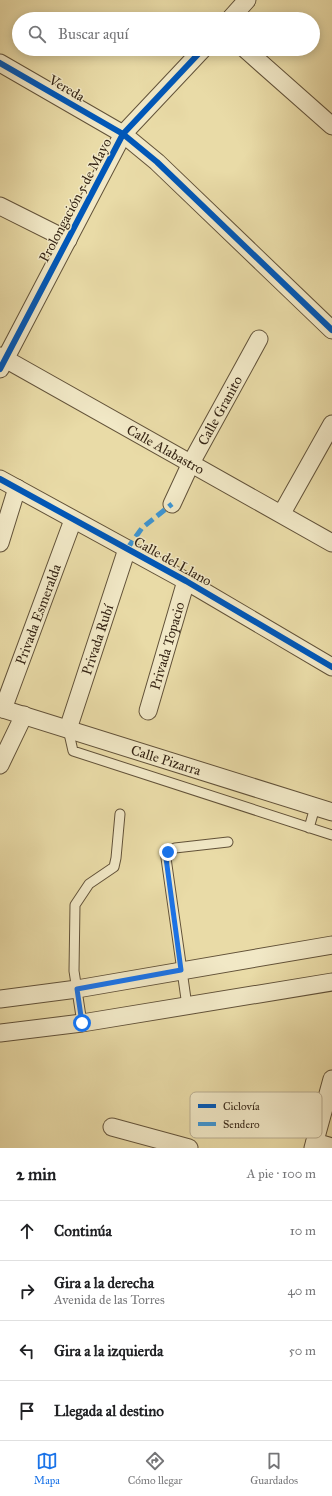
<!DOCTYPE html>
<html lang="es">
<meta charset="utf-8">
<style>
:root{--surface:#fff;--page:#f2f2f2;--text:#202124;--muted:#757577;--line:#e0e0e0;--accent:#1a73e8}
body{margin:0;font-family:"IM FELL Great Primer",serif;background:var(--page);color:var(--text)}
.stop{position:absolute;width:12px;height:12px;margin:-9px;border:3px solid #1a73e8;border-radius:50%;background:#fff}
.stop.end{background:#1a73e8;border-color:#fff;box-shadow:0 1px 4px #0008}
.list{margin:0;padding:0;list-style:none}
h2{display:flex;justify-content:space-between;align-items:center;height:52px;margin:0;padding:0 16px;font-size:17px}
h2 small{font-size:13px;font-weight:400;color:var(--muted)}
.list li{display:grid;grid-template-columns:26px 1fr auto;gap:12px;align-items:center;box-sizing:border-box;height:60px;padding:0 16px;border-top:1px solid var(--line)}
.list b{display:block;font-size:15px;white-space:nowrap}
.list p{margin:0;font-size:13px;white-space:nowrap;color:var(--muted)}
.list em{font-size:13px;font-style:normal;color:var(--muted)}
.icon{flex:none;width:22px;height:22px;fill:none;stroke:currentColor;stroke-width:2;stroke-linecap:round;stroke-linejoin:round}
.map{position:relative;flex:none;width:332px;height:1148px;overflow:hidden}
.search{position:absolute;background:var(--surface);box-shadow:0 2px 10px #0003;left:12px;right:12px;top:12px;height:44px;display:flex;align-items:center;gap:10px;box-sizing:border-box;padding:0 14px;border-radius:22px;color:var(--muted);font-size:15px}
.sheet{height:292px;background:var(--surface)}
nav{display:flex;justify-content:space-around;align-items:center;box-sizing:border-box;height:56px;border-top:1px solid var(--line);background:var(--surface);font-size:11px;color:var(--muted)}
nav a{display:grid;justify-items:center;gap:2px}
nav .on{color:var(--accent)}
.map>svg:first-child{display:block}
</style>
<div class="map">
<svg width="332" height="1148" viewBox="0 0 332 1148">
<rect width="100%" height="100%" fill="#e9dba7"/>
<filter id="stains"><feTurbulence type="fractalNoise" baseFrequency=".005" numOctaves="4"/><feColorMatrix values="0 0 0 0 .2 0 0 0 0 .09 0 0 0 0 .02 0 0 0 .5 -.17"/></filter>
<radialGradient id="worn" r=".72"><stop offset=".6" stop-color="#630" stop-opacity="0"/><stop offset="1" stop-color="#630" stop-opacity=".3"/></radialGradient>
<g fill="none" stroke-linecap="round" stroke-linejoin="round">
<g stroke="#625239" stroke-width="11">
<path id="service" d="M68,729L73,751L332,835
M309,828L315,807
M187,1006L166,858L168,852L175,848L228,842
M82,1023L74,971L75,905L89,884L114,867L116,858L120,814"/>
</g>
<g stroke="#625239" stroke-width="19">
<g id="minor">
<path d="M230,19L247,0"/>
<path d="M245,49L332,126"/>
<path d="M0,63L123,134L157,162L332,330"/>
<path d="M0,206L68,240"/>
<path id="s1" d="M0,356L332,543"/>
<path d="M0,369L123,134L203,49"/>
<path d="M0,479L186,581L332,667"/>
<path id="s2" d="M172,504L191,463L259,339"/>
<path d="M282,513L332,424"/>
<path d="M0,543L17,488"/>
<path id="s3" d="M0,708L332,812"/>
<path id="s4" d="M3,709L73,520"/>
<path id="s5" d="M148,711L186,581"/>
<path id="s6" d="M68,729L127,549"/>
<path d="M0,765L24,715"/>
<path d="M0,999L77,989L332,945"/>
<path d="M0,1033L82,1023L332,982"/>
<path d="M112,1127L189,1148"/>
<path d="M315,1142L332,1147"/>
<path d="M313,1148L332,1079"/>
</g>
</g>
<use href="#service" stroke="#f1e8c6" stroke-width="9"/>
<use href="#minor" stroke="#f1e8c6" stroke-width="17"/>
<path stroke="#3e95d3" stroke-width="5" stroke-dasharray="10 5" stroke-linecap="butt" d="M127,549L142,528L172,504"/>
<g stroke="#f1e8c6" stroke-width="8">
<path id="cycleway" d="M0,63L123,134L157,162L332,330
M0,369L123,134L203,49
M0,479L186,581L332,667"/>
</g>
<use href="#cycleway" stroke="#0057b8" stroke-width="6"/>
</g>
<g fill="none" stroke-linecap="round" stroke-linejoin="round">
<path stroke="#1a73e8" stroke-width="5" d="M82,1023L77,989L181,970L166,858L168,852"/>
</g>
<g text-anchor="middle" stroke-width="3" stroke-linejoin="round" paint-order="stroke">
<g font-size="14" fill="#352414" stroke="#f1e8c6">
<text transform="translate(67 88) rotate(30)" y="5">Vereda</text>
<text transform="translate(75 200) rotate(-62)" y="5">Prolongación 5 de Mayo</text>
<text dy="5" stroke="none"><textPath href="#s2" startOffset="105">Calle Granito</textPath></text>
<text dy="5" stroke="none"><textPath href="#s1" startOffset="190">Calle Alabastro</textPath></text>
<text transform="translate(173 561) rotate(29)" y="5">Calle del Llano</text>
<text dy="5" stroke="none"><textPath href="#s4" startOffset="101">Privada Esmeralda</textPath></text>
<text dy="5" stroke="none"><textPath href="#s6" startOffset="94">Privada Rubí</textPath></text>
<text dy="5" stroke="none"><textPath href="#s5" startOffset="68">Privada Topacio</textPath></text>
<text dy="5" stroke="none"><textPath href="#s3" startOffset="174">Calle Pizarra</textPath></text>
</g>
</g>
<rect x="190" y="1092" width="132" height="46" rx="6" fill="#f1e8c6" stroke="#b9ad91" stroke-width="1"/>
<rect x="198" y="1104" width="18" height="4" fill="#0057b8"/>
<rect x="198" y="1122" width="18" height="4" fill="#3e95d3"/>
<g font-size="11" fill="#352414">
<text x="223" y="1110">Ciclovía</text>
<text x="223" y="1128">Sendero</text>
</g>
<rect width="100%" height="100%" filter="url(#stains)"/>
<rect width="100%" height="100%" fill="url(#worn)"/>
</svg>
<div class="stop" style="left:82px;top:1023px"></div>
<div class="stop end" style="left:168px;top:852px"></div>
<div class="search"><svg class="icon" aria-label="search" viewBox="0 0 24 24"><circle cx="10" cy="10" r="6"/><path d="M15 15l6 6"/></svg>Buscar aquí</div>
</div>
<section class="sheet">
<h2>2 min<small>A pie · 100 m</small></h2>
<ul class="list">
<li><svg class="icon" aria-label="ahead" viewBox="0 0 24 24"><path d="M12 20V5M6 11l6-6 6 6"/></svg><div><b>Continúa</b></div><em>10 m</em></li>
<li><svg class="icon" aria-label="right" viewBox="0 0 24 24"><path d="M7 20v-9h11M14 6l5 5-5 5"/></svg><div><b>Gira a la derecha</b><p>Avenida de las Torres</p></div><em>40 m</em></li>
<li><svg class="icon" aria-label="left" viewBox="0 0 24 24"><path d="M17 20v-9H6M10 6l-5 5 5 5"/></svg><div><b>Gira a la izquierda</b></div><em>50 m</em></li>
<li><svg class="icon" aria-label="arrive" viewBox="0 0 24 24"><path d="M6 21V4h12l-3 4 3 4H6"/></svg><div><b>Llegada al destino</b></div></li>
</ul>
</section>
<nav>
<a class="on"><svg class="icon" aria-label="map" viewBox="0 0 24 24"><path d="M3 6l6-2 6 2 6-2v14l-6 2-6-2-6 2zM9 4v14M15 6v14"/></svg>Mapa</a>
<a><svg class="icon" aria-label="directions" viewBox="0 0 24 24"><path d="M12 3l9 9-9 9-9-9zM9 14v-3h6M13 9l2 2-2 2"/></svg>Cómo llegar</a>
<a><svg class="icon" aria-label="saved" viewBox="0 0 24 24"><path d="M7 4h10v16l-5-4-5 4z"/></svg>Guardados</a>
</nav>
